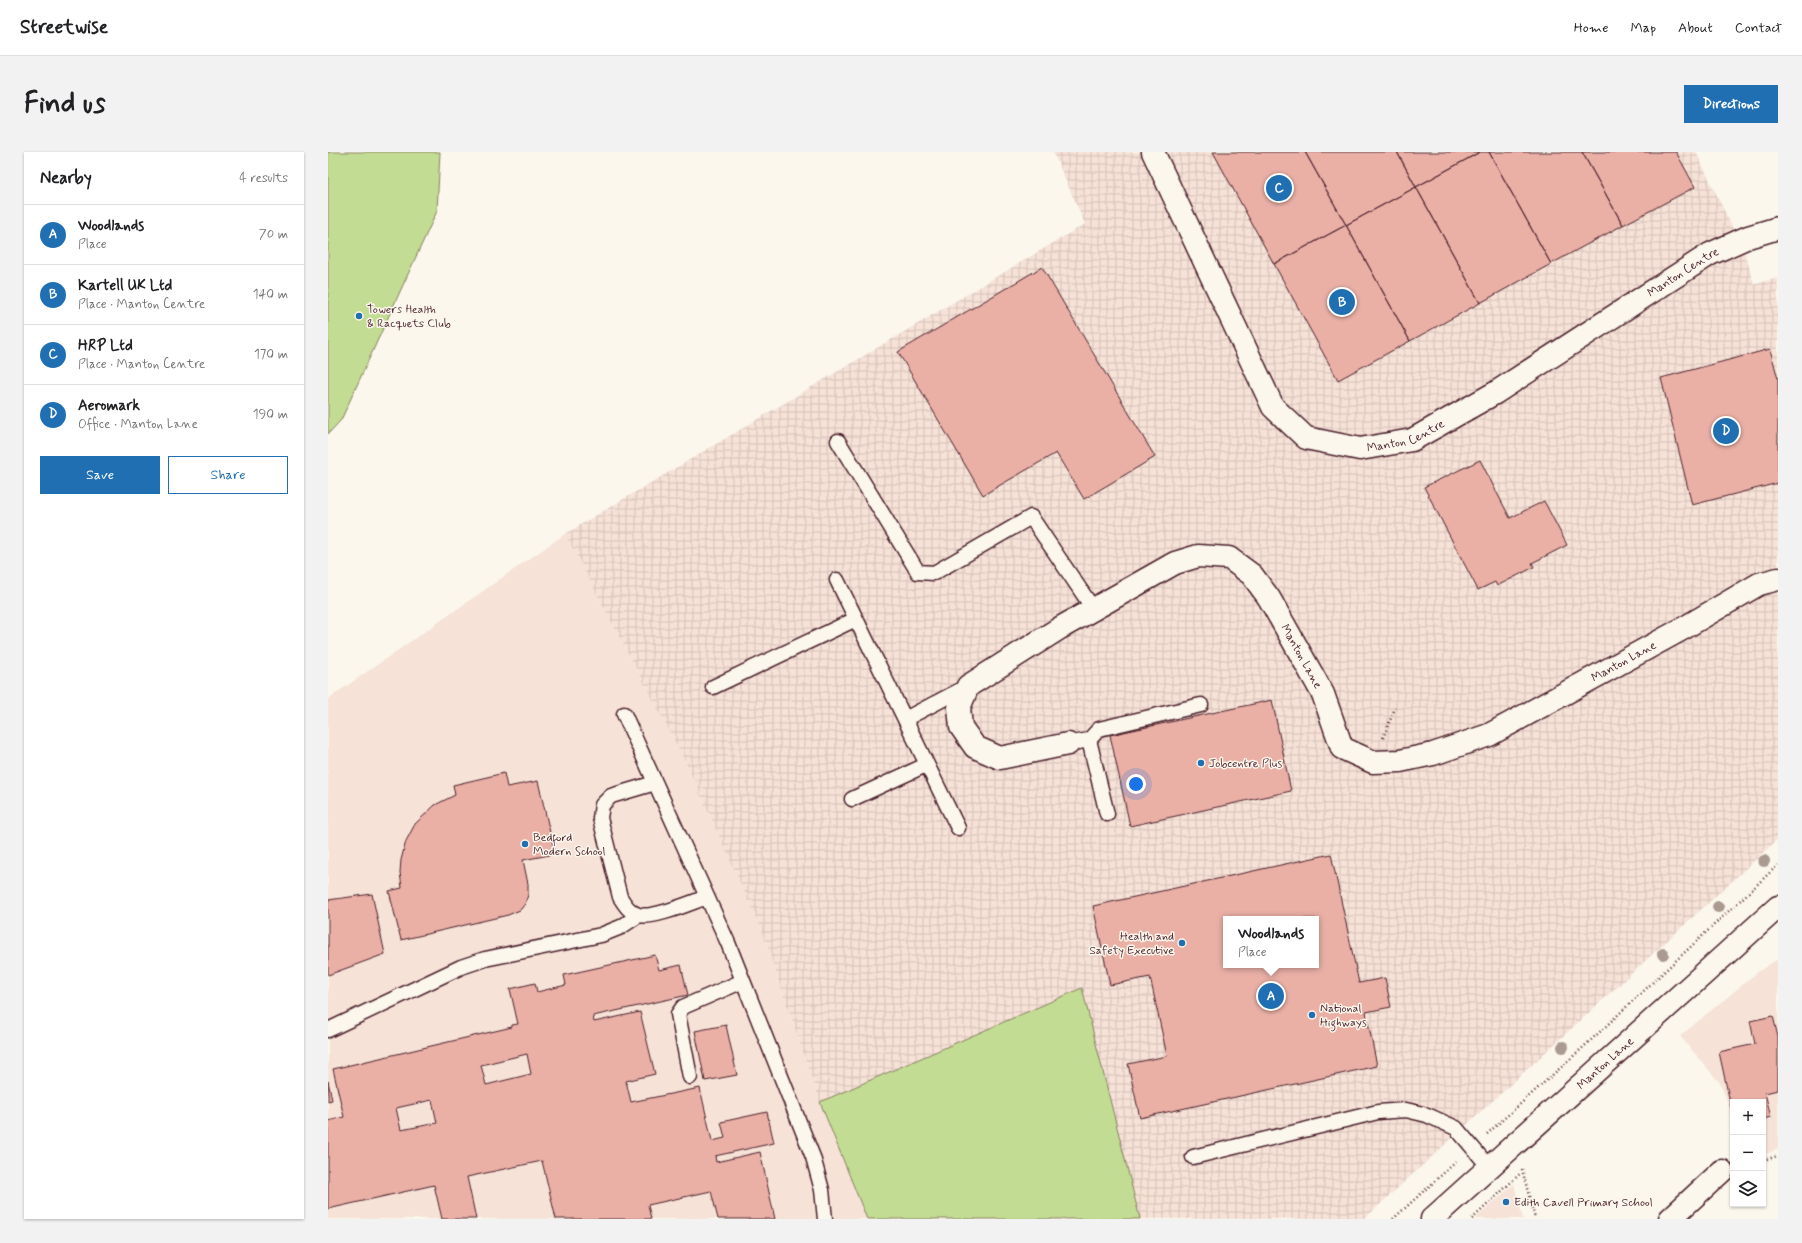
<!DOCTYPE html>
<meta charset="utf-8">
<style>
:root{--surface:#fff;--page:#f2f2f2;--text:#202124;--muted:#757577;--line:#e0e0e0;--accent:#1f6fb2}
body{margin:0;font-family:Mynerve,sans-serif;background:var(--page);color:var(--text)}
.controls{position:absolute;right:12px;bottom:12px;display:grid;overflow:hidden;border-radius:0px;box-shadow:0 1px 3px #0004}
.controls button{width:36px;height:36px;display:grid;place-items:center;padding:0;border:0;border-bottom:1px solid var(--line);background:var(--surface);color:var(--text);font:20px sans-serif}
.you{position:absolute;left:808px;top:632px;width:14px;height:14px;margin:-10px;border:3px solid #fff;border-radius:50%;background:#1a73e8;box-shadow:0 0 0 6px #1a73e833}
.badge{display:grid;place-items:center;width:26px;height:26px;border-radius:50%;background:var(--accent);color:#fff;font-size:13px;font-weight:700}
.pin{position:absolute;translate:-50% -50%;border:2px solid #fff;box-shadow:0 1px 4px #0006}
.popup{position:absolute;left:895px;top:764px;width:96px;height:52px;box-sizing:border-box;display:grid;place-content:center;border-radius:0px;background:var(--surface);filter:drop-shadow(0 1px 3px #0005);font-size:13px;white-space:nowrap;color:var(--muted)}
.popup b{font-size:15px;color:var(--text)}
.popup::after{content:'';position:absolute;left:50%;top:100%;margin-left:-8px;border:8px solid transparent;border-top-color:var(--surface)}
.list{margin:0;padding:0;list-style:none}
h2{display:flex;justify-content:space-between;align-items:center;height:52px;margin:0;padding:0 16px;font-size:17px}
h2 small{font-size:13px;font-weight:400;color:var(--muted)}
.list li{display:grid;grid-template-columns:26px 1fr auto;gap:12px;align-items:center;box-sizing:border-box;height:60px;padding:0 16px;border-top:1px solid var(--line)}
.list b{display:block;font-size:15px;white-space:nowrap}
.list p{margin:0;font-size:13px;white-space:nowrap;color:var(--muted)}
.list em{font-size:13px;font-style:normal;color:var(--muted)}
.actions{display:flex;gap:8px;padding:12px 16px}
.actions a{flex:1;padding:9px 0;border:1px solid var(--accent);border-radius:0px;text-align:center;font-size:14px;color:var(--accent)}
.actions .main{background:var(--accent);color:#fff}
.icon{flex:none;width:22px;height:22px;fill:none;stroke:currentColor;stroke-width:2;stroke-linecap:round;stroke-linejoin:round}
.map{position:relative;flex:none;width:1450px;height:1067px;overflow:hidden;border-radius:0px}
header{display:flex;align-items:center;gap:24px;box-sizing:border-box;height:56px;padding:0 20px;background:var(--surface);border-bottom:1px solid var(--line)}
header strong{font-size:19px}
nav{display:flex;gap:22px;margin-inline-start:auto;font-size:14px}
.intro{display:flex;align-items:center;justify-content:space-between;box-sizing:border-box;height:96px;padding:0 24px}
h1{margin:0;font-size:28px}
.button{padding:10px 18px;border-radius:0px;background:var(--accent);color:#fff;font-size:14px;font-weight:700}
main{display:flex;gap:24px;padding:0 24px}
aside{flex:1;background:var(--surface);border-radius:0px;box-shadow:0 1px 3px #0004}
.map>svg:first-child{display:block}
</style>
<header>
<strong>Streetwise</strong>
<nav><a>Home</a><a>Map</a><a>About</a><a>Contact</a></nav>
</header>
<div class="intro"><h1>Find us</h1><a class="button">Directions</a></div>
<main>
<aside>
<h2>Nearby<small>4 results</small></h2>
<ul class="list">
<li><span class="badge">A</span><div><b>Woodlands</b><p>Place</p></div><em>70 m</em></li>
<li><span class="badge">B</span><div><b>Kartell UK Ltd</b><p>Place · Manton Centre</p></div><em>140 m</em></li>
<li><span class="badge">C</span><div><b>HRP Ltd</b><p>Place · Manton Centre</p></div><em>170 m</em></li>
<li><span class="badge">D</span><div><b>Aeromark</b><p>Office · Manton Lane</p></div><em>190 m</em></li>
</ul>
<div class="actions"><a class="main">Save</a><a>Share</a></div>
</aside>
<div class="map">
<svg width="1450" height="1067" viewBox="0 0 1450 1067">
<defs>
<pattern id="industrial-grid" width="8" height="8" patternUnits="userSpaceOnUse"><rect width="8" height="8" fill="#f6e2d7"/><path d="M0 4h8M4 0v8" fill="none" stroke="#d4c1b9"/></pattern>
</defs>
<rect width="100%" height="100%" fill="#fbf7ec"/>
<filter id="ink" filterUnits="userSpaceOnUse"><feTurbulence type="fractalNoise" baseFrequency=".025" numOctaves="2"/><feDisplacementMap in="SourceGraphic" scale="8" xChannelSelector="R" yChannelSelector="G"/><feConvolveMatrix kernelMatrix="1 2 1 2 8 2 1 2 1" color-interpolation-filters="sRGB"/></filter>
<g filter="url(#ink)">
<path fill="#f6e2d7" d="M237,382L356,607L433,777L492,950L539,1067H0V547Z
M1450,807V997L1435,1003V950H1405V964L1392,931L1352,884L1431,819Z
M1186,1032L1195,1067H1147Z"/>
<path fill="url(#industrial-grid)" fill-rule="evenodd" d="M725,0H1368L1417,102L1426,132L1450,126V687L1036,1067H812L754,836L492,950L433,777L356,607L237,382L757,72ZM898,767H988V813H898Z"/>
<path fill="#c3dc93" stroke="#867e5f" d="M0,0H112L109,59L13,268L0,282Z
M754,836L812,1067H539L492,950Z"/>
<path fill="#eab0a6" stroke="#4a1f2b" fill-rule="evenodd" d="M885,0H977L1018,73L946,112Z
M977,0H1069L1088,35L1018,73Z
M1069,0H1152L1088,35Z
M1152,0H1161L1223,112L1152,151L1088,35Z
M1161,0H1254L1295,73L1223,112Z
M1254,0H1348L1367,35L1295,73Z
M1088,35L1152,151L1082,189L1018,73Z
M1018,73L1082,189L1010,228L946,112Z
M714,115L827,305L756,347L728,301L655,343L570,200Z
M1442,197L1450,227V331L1364,353L1333,226Z
M1152,308L1182,366L1216,349L1239,393L1204,411L1206,415L1169,434L1167,430L1150,438L1096,335Z
M944,548L963,639L802,674L782,583Z
M176,621L179,635L210,629L227,702L195,708L200,732V743L197,752L192,758L180,763L73,788L61,739L74,736L72,720L73,708L78,689L87,672L107,653L127,643L125,633Z
M1003,702L1031,831L1057,826L1063,855L1038,860L1049,914L812,966L800,912L839,904L822,825L782,833L765,754ZM898,767H988V813H898Z
M44,742L57,802L0,823V748Z
M327,803L331,818L353,813L360,843L265,864L266,870L312,860L327,922L298,929L303,950L372,936L384,989L397,986L393,970L439,960L446,991L387,1004L388,1010L432,1000L447,1067H390L383,1039L320,1053L323,1067H228L214,1009L139,1025L148,1067H114L106,1033L0,1057V969L16,965L5,917L184,875V873L190,872L182,837L207,831L209,840L238,833L236,823ZM199,902L203,922L158,933L153,913ZM104,948L109,971L73,978L68,956Z
M1445,864L1450,885V938L1437,941L1443,965L1435,967V950H1405V964L1391,900L1427,892L1422,869Z
M398,873L409,923L377,929L367,879Z
M0,929L4,948L0,949Z"/>
<g fill="none" stroke-linecap="round" stroke-linejoin="round">
<g stroke="#4a1f2b" stroke-width="17">
<path id="service" d="M510,289L590,420L606,421L703,365L766,458
M509,428L630,676
M385,535L528,467
M296,562L400,791L485,1005L494,1038L497,1067
M577,567L640,534
M761,588L779,662
M740,592L761,588L771,577L873,553
M327,631L283,644L274,653L272,666L292,745C297,753 302,761 311,763C326,767 364,750 379,745
M524,647L598,613
M0,878L133,815L157,807L273,783L293,775L311,763
M362,925L350,862L355,855L415,829
M865,1005L1050,960L1078,958L1099,963L1128,976L1161,1015"/>
</g>
<g stroke="#4a1f2b" stroke-width="25">
<g id="minor">
<path id="s1" d="M825,0L945,255L978,286L1032,297L1084,288L1167,241L1382,102L1420,85L1450,76"/>
<path id="s2" d="M740,592L672,606L647,595L633,575L631,556L640,534L732,476L847,411L870,404L901,406L924,423L941,446L995,542L1014,596L1045,610L1072,609L1105,602L1161,583L1356,476L1431,432L1450,427"/>
<path d="M1342,1067L1394,1019"/>
</g>
</g>
<g stroke="#4a1f2b" stroke-width="25">
<g id="tertiary">
<path id="s3" d="M1104,1067L1450,755"/>
</g>
</g>
<path stroke="#4a1f2b" stroke-width="2.5" stroke-dasharray="1 3" stroke-linecap="butt" d="M1055,586L1067,556
M1159,982L1261,890L1450,713
M1435,1008L1450,1004
M1194,1017L1207,1067
M1065,1067L1130,1008
M1144,1067L1193,1021"/>
<use href="#service" stroke="#fbf7ec" stroke-width="14"/>
<use href="#minor" stroke="#fbf7ec" stroke-width="22"/>
<use href="#tertiary" stroke="#fbf7ec" stroke-width="22"/>
</g>
<g fill="#aa9a90">
<circle cx="1436" cy="709" r="6"/>
<circle cx="1390" cy="755" r="6"/>
<circle cx="1335" cy="802" r="6"/>
<circle cx="1235" cy="895" r="6"/>
</g>
</g>
<g fill="#1f6fb2" stroke="#fbf7ec" stroke-width="1.5">
<circle cx="31" cy="164" r="4"/>
<circle cx="873" cy="611" r="4"/>
<circle cx="197" cy="692" r="4"/>
<circle cx="854" cy="791" r="4"/>
<circle cx="984" cy="863" r="4"/>
<circle cx="1178" cy="1050" r="4"/>
</g>
<g text-anchor="middle" stroke-width="3" stroke-linejoin="round" paint-order="stroke">
<g font-size="12" fill="#4a1f2b" stroke="#fbf7ec">
<text dy="4" stroke="none"><textPath href="#s1" startOffset="754">Manton Centre</textPath></text>
<text dy="4" stroke="none"><textPath href="#s1" startOffset="430">Manton Centre</textPath></text>
<text dy="4" stroke="none"><textPath href="#s2" startOffset="584">Manton Lane</textPath></text>
<text dy="4" stroke="none"><textPath href="#s2" startOffset="992">Manton Lane</textPath></text>
<text dy="4" stroke="none"><textPath href="#s3" startOffset="233">Manton Lane</textPath></text>
</g>
<g font-size="12" fill="#4a1f2b" stroke="#fbf7ec" text-anchor="start">
<text x="39" y="161">Towers Health<tspan x="39" dy="14">&amp; Racquets Club</tspan></text>
<text x="881" y="615">Jobcentre Plus</text>
<text x="205" y="689">Bedford<tspan x="205" dy="14">Modern School</tspan></text>
<text x="846" y="788" text-anchor="end">Health and<tspan x="846" dy="14">Safety Executive</tspan></text>
<text x="992" y="860">National<tspan x="992" dy="14">Highways</tspan></text>
<text x="1186" y="1054">Edith Cavell Primary School</text>
</g>
</g>
</svg>
<div class="controls">
<button>+</button>
<button>−</button>
<button><svg class="icon" aria-label="layers" viewBox="0 0 24 24"><path d="M12 4l9 5-9 5-9-5zM3 14l9 5 9-5"/></svg></button>
</div>
<div class="you"></div>
<div class="pin badge" style="left:943px;top:844px">A</div>
<div class="popup"><b>Woodlands</b>Place</div>
<div class="pin badge" style="left:1014px;top:150px">B</div>
<div class="pin badge" style="left:951px;top:36px">C</div>
<div class="pin badge" style="left:1398px;top:279px">D</div>
</div>
</main>
